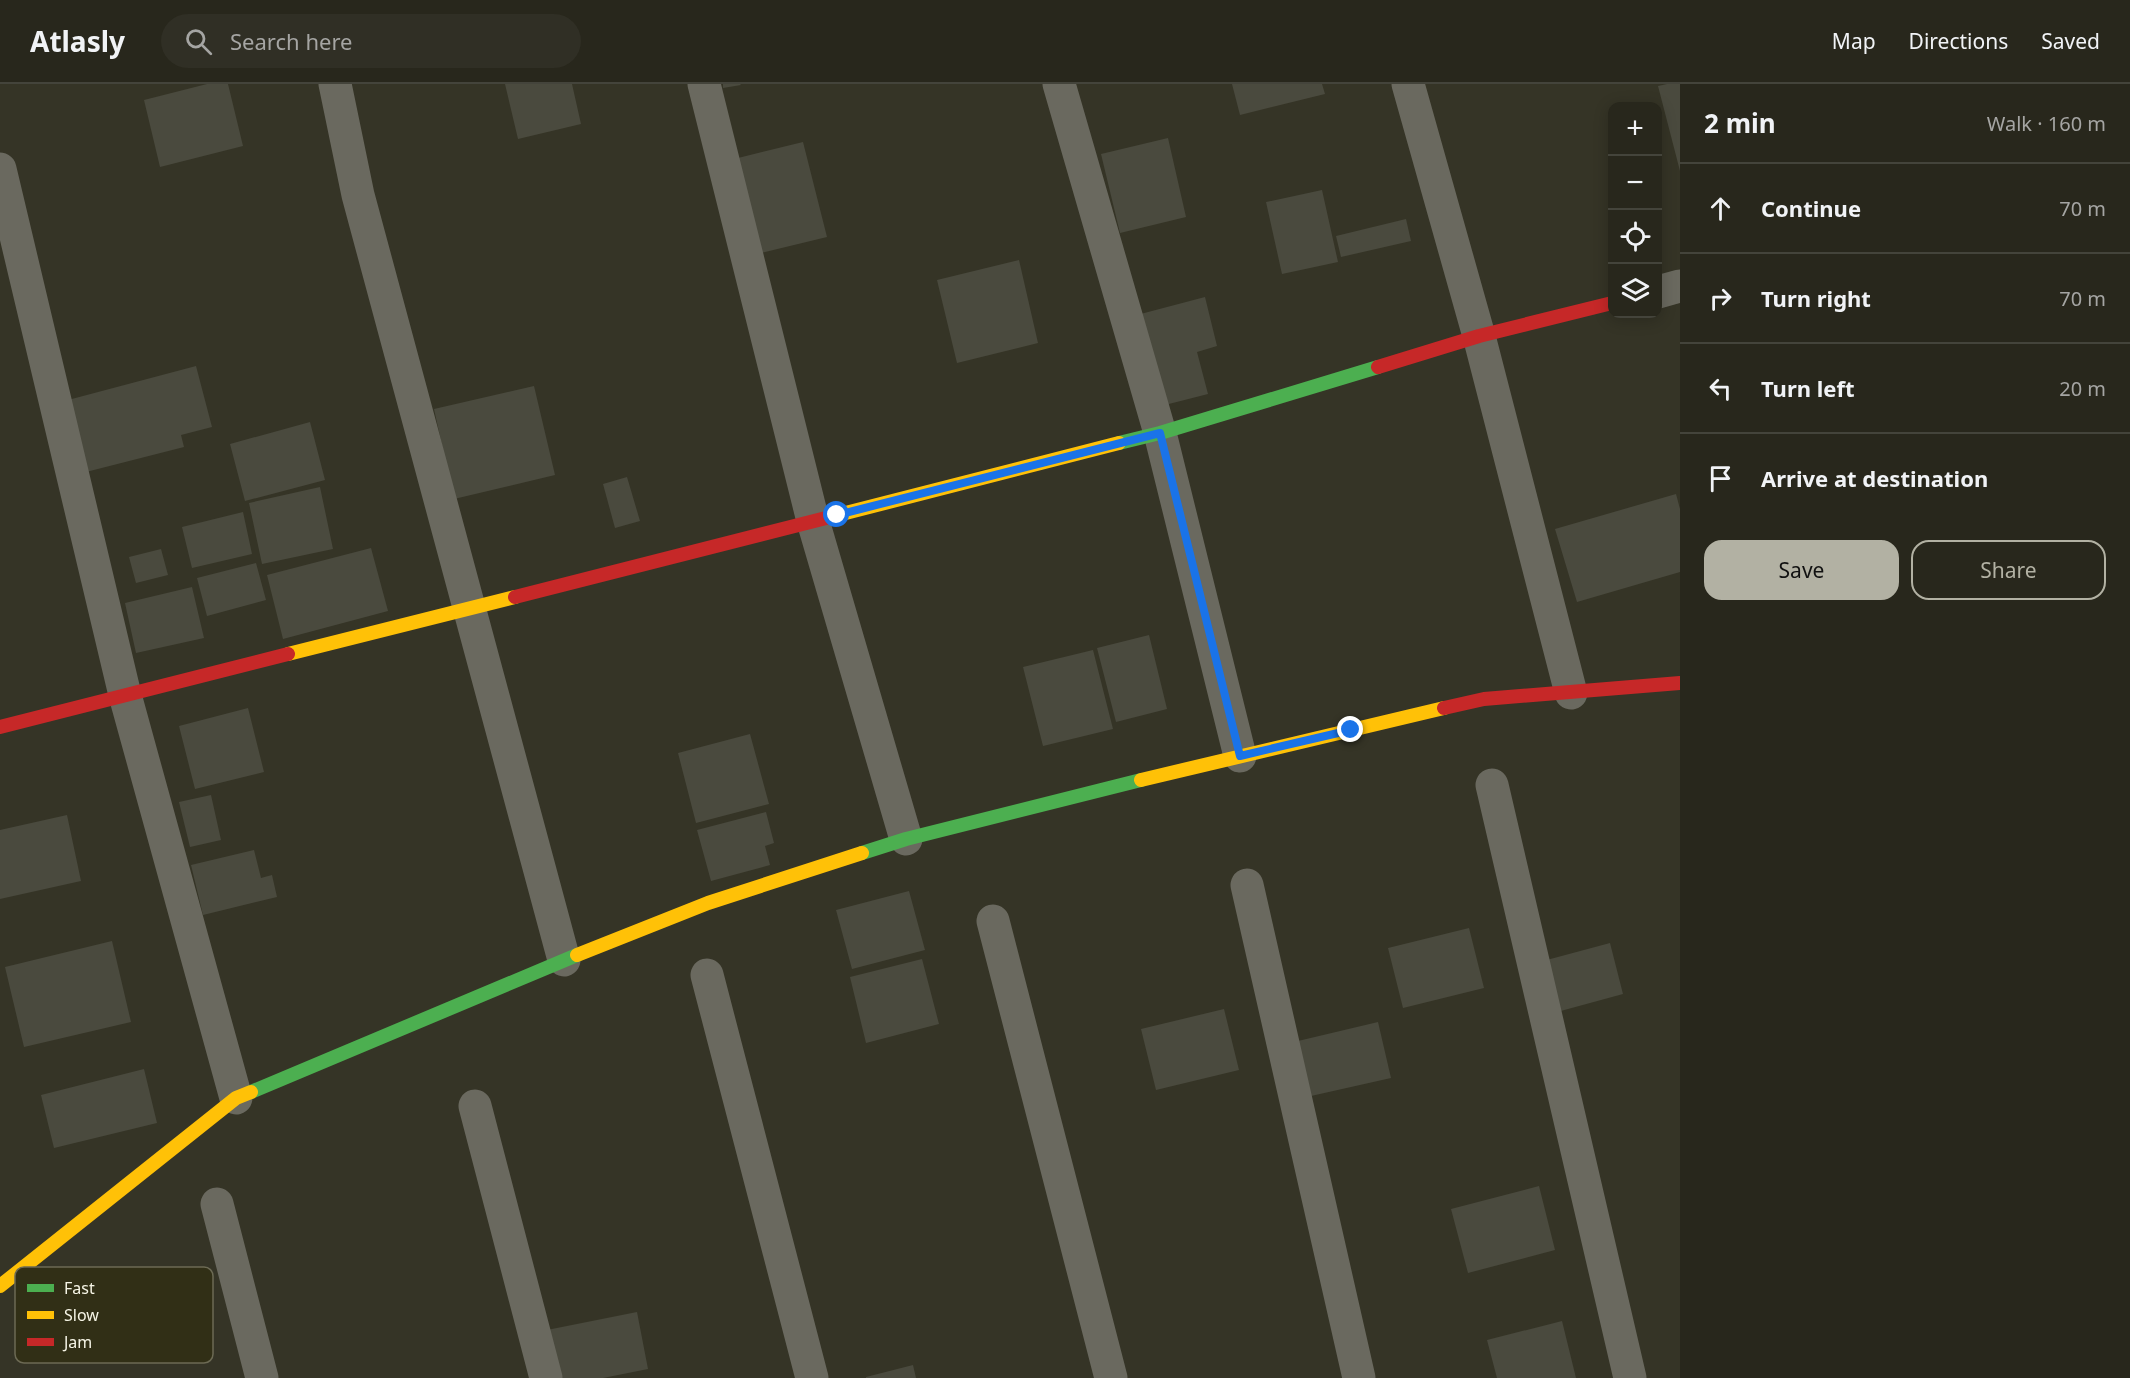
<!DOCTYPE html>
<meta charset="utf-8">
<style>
:root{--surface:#28271c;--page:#302f25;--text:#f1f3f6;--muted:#a5a5a3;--line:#44443b;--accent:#b2b1a3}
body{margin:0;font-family:"Noto Sans",sans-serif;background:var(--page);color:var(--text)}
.controls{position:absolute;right:18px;top:18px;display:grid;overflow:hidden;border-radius:12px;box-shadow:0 3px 15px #0003}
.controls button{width:54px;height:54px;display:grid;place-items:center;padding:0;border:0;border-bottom:2px solid var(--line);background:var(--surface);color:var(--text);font:30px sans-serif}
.stop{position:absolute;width:18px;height:18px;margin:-14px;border:4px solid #1a73e8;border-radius:50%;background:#fff}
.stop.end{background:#1a73e8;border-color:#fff;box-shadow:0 2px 6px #0008}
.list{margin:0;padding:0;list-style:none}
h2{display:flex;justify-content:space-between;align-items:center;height:78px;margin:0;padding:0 24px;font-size:26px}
h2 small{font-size:20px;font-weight:400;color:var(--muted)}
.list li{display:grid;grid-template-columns:39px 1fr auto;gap:18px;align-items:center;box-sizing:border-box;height:90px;padding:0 24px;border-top:2px solid var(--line)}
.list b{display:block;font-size:22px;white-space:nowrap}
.list em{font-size:20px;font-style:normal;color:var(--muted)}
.actions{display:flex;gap:12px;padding:18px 24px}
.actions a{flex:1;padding:14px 0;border:2px solid var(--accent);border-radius:18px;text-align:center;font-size:21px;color:var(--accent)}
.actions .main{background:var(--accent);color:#111}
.icon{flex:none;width:33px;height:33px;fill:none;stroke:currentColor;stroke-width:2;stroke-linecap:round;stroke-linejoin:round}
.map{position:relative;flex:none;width:1680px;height:1294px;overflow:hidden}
header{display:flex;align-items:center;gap:36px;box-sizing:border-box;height:84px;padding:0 30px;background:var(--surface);border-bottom:2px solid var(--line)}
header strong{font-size:28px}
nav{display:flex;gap:33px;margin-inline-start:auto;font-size:21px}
.search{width:420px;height:54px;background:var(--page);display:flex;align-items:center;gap:15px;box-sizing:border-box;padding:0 21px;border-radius:33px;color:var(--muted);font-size:22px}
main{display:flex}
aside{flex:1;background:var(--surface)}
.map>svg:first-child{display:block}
</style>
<header>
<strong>Atlasly</strong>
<div class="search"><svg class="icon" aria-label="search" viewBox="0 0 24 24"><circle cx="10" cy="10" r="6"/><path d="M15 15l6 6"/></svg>Search here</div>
<nav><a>Map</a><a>Directions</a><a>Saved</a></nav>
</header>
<main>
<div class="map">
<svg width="1680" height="1294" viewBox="0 0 1680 1294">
<rect width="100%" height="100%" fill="#353426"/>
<path fill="#4a4a3e" d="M207,0H228L243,62L160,83L144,16Z
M505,0H572L581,40L518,55Z
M723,0H740L741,1L723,4Z
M1232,0H1322L1325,10L1240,31Z
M1667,0H1680V87L1658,2Z
M1168,54L1186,133L1120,149L1101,70Z
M803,58L827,153L761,169L738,74Z
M1322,106L1338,178L1282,190L1266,118Z
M1406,135L1411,157L1341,173L1336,152Z
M1019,176L1038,259L957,279L937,196Z
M1205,213L1217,262L1197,268L1208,310L1157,323L1133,232Z
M196,282L212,343L181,351L184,363L86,388L68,316Z
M534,302L555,391L454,415L434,325Z
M310,338L325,396L245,417L230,360Z
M627,393L640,437L615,444L603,400Z
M320,403L333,465L262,480L249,419Z
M1676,410L1680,425V488L1577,518L1555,445Z
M243,428L252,470L192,484L182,443Z
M371,464L388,527L283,555L267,491Z
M161,465L168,491L136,499L129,473Z
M256,479L266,516L207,532L197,494Z
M192,503L204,554L136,569L125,519Z
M1149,551L1167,625L1116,638L1097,564Z
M1093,566L1113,645L1043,662L1023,583Z
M248,624L264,688L195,705L179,642Z
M750,650L769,720L696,739L678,669Z
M211,711L221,756L190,763L179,718Z
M766,728L774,759L765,762L770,781L711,797L697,746Z
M67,731L81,797L0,815V746Z
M254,766L261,794L272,791L277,813L203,831L191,781Z
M909,807L925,866L852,885L836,826Z
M1469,844L1484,904L1403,924L1388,864Z
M112,857L131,938L24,963L5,883Z
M1610,859L1623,910L1557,928L1543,877Z
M922,875L939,940L866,959L850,893Z
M1224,925L1239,986L1156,1006L1141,945Z
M1378,938L1391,994L1311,1012L1298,957Z
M144,985L157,1039L54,1064L41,1011Z
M1539,1102L1555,1166L1468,1189L1451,1125Z
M637,1228L648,1285L603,1294H557L547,1246Z
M1562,1237L1576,1294H1497L1487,1256Z
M913,1281L916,1294H866V1293Z"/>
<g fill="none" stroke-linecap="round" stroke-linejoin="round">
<path stroke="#6a695f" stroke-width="33" d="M335,0L358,111L564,876
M704,0L813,437L906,755
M1059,0L1160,349L1240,672
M1408,0L1479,252L1571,609
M0,85L125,611L236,1014
M1658,208L1680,202
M1492,701L1630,1294
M1247,801L1359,1294
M993,837L1111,1294
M707,891L812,1294
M475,1022L546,1294
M217,1120L262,1294"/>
<path stroke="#4caf50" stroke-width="14" d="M1119,359L1160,349L1378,283
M862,769L906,755L1141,696
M251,1008L577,871"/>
<path stroke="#ffc107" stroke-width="14" d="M830,433L1119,359
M288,570L515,513
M1141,696L1444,624
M577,871L708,819L862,769
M0,1202L236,1014L251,1008"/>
<path stroke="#c62828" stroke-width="14" d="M1378,283L1479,252L1612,219
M515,513L830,433
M1444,624L1484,615L1680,599
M0,643L288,570"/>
</g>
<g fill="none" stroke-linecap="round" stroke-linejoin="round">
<path stroke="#1a73e8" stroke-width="8" d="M837,431L1160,349L1240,672L1351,646"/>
</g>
<rect x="15" y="1183" width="198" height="96" rx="9" fill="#312f16" stroke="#6c6a54" stroke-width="1.5"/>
<rect x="27" y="1200" width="27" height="8" fill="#4caf50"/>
<rect x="27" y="1227" width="27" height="8" fill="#ffc107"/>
<rect x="27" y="1254" width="27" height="8" fill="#c62828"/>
<g font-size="16" fill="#f6f5e6">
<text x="64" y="1210">Fast</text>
<text x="64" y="1237">Slow</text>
<text x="64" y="1264">Jam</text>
</g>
</svg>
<div class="controls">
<button>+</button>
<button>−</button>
<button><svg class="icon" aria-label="locate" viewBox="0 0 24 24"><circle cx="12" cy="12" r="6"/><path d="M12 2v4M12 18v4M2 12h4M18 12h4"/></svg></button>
<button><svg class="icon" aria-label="layers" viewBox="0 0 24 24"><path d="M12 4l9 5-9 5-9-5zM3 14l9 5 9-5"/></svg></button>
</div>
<div class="stop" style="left:837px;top:431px"></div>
<div class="stop end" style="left:1351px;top:646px"></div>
</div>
<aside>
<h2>2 min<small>Walk · 160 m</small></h2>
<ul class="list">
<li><svg class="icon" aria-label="ahead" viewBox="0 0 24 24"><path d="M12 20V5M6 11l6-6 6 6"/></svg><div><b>Continue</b></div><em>70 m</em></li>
<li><svg class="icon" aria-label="right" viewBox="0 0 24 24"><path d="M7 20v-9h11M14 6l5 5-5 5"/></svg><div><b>Turn right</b></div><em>70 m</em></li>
<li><svg class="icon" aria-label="left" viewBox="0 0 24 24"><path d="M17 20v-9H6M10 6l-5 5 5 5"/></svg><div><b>Turn left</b></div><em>20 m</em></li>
<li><svg class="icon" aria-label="arrive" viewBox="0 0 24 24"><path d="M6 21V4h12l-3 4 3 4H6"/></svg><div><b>Arrive at destination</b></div></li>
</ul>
<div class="actions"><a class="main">Save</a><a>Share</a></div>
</aside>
</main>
